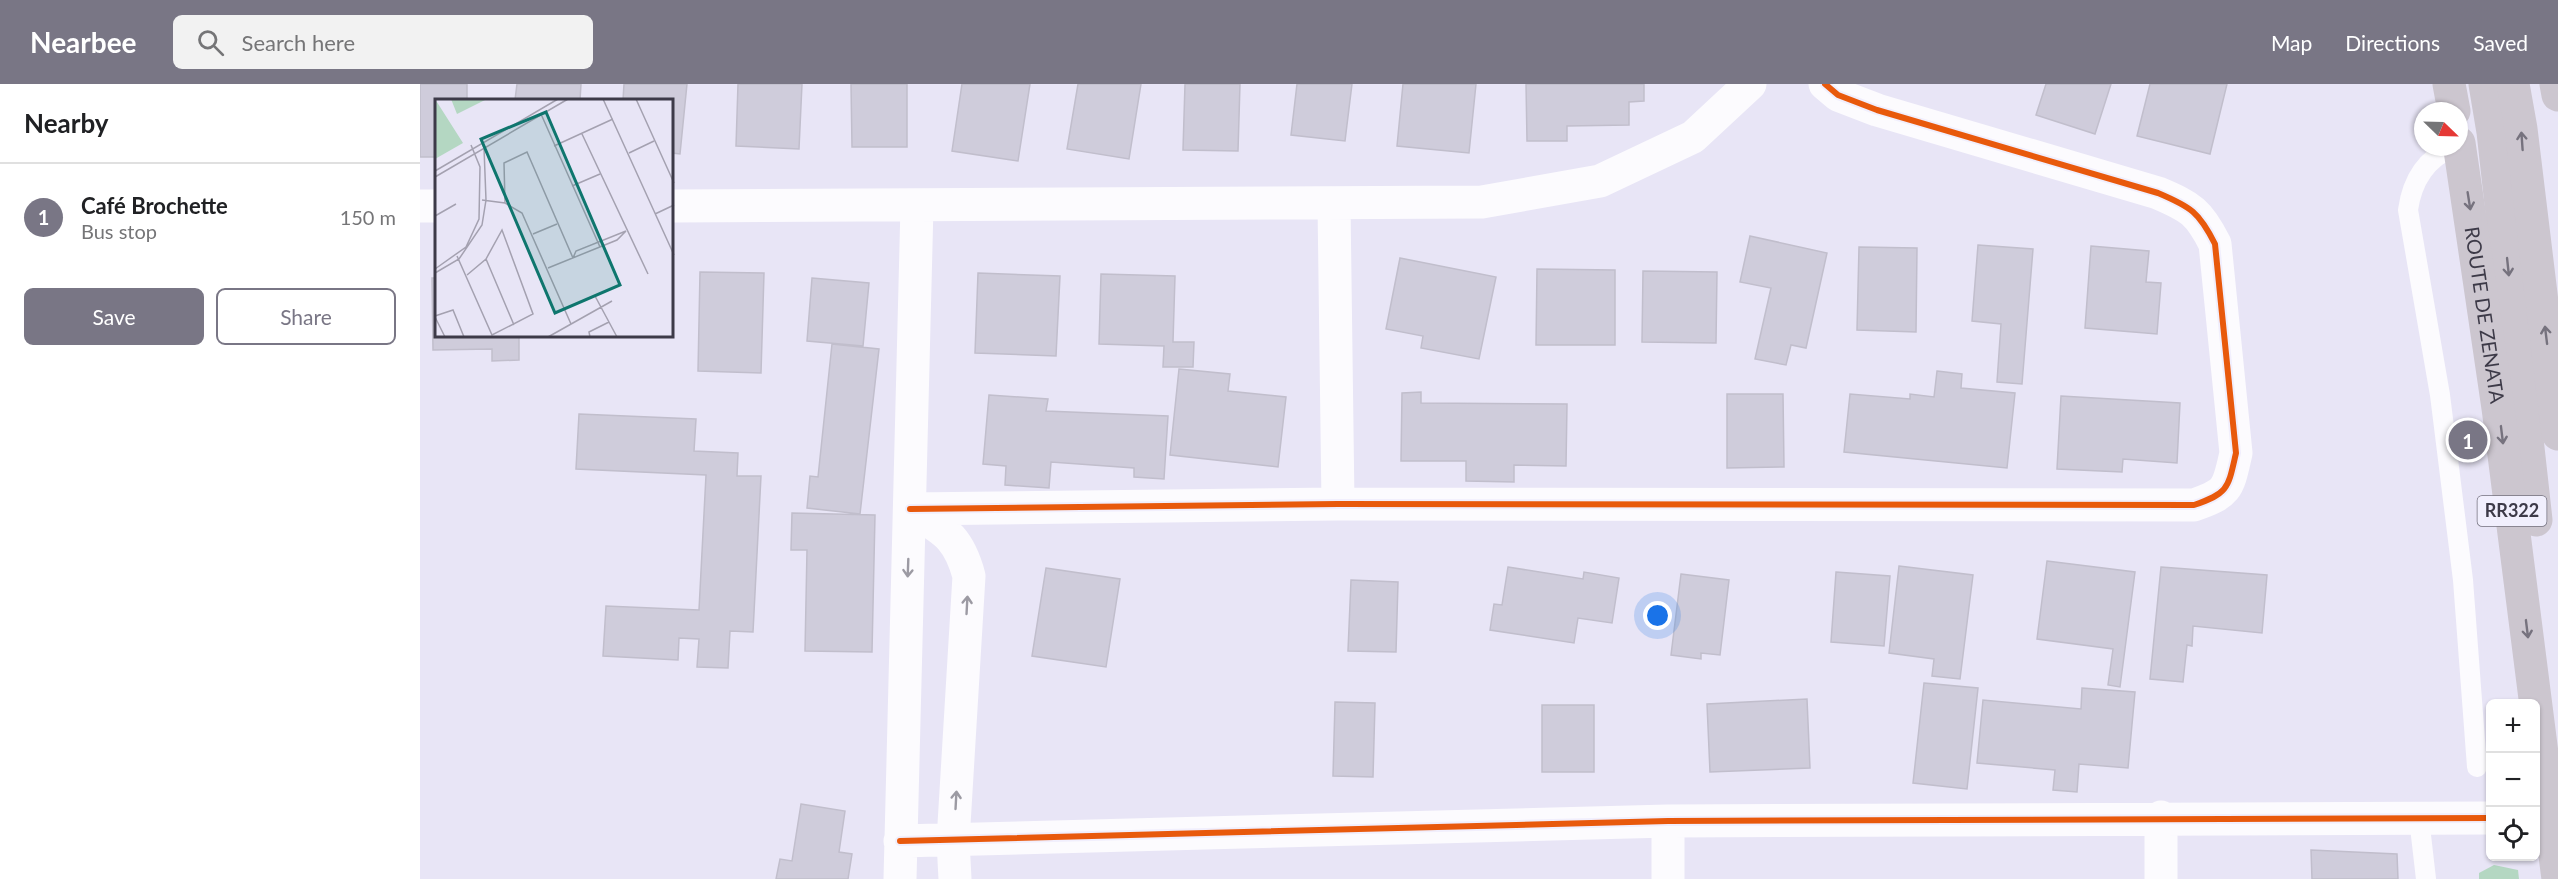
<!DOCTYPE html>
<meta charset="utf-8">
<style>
:root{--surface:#fff;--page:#f2f2f2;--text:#202124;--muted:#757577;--line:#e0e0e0;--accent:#797685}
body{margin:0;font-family:Lato,sans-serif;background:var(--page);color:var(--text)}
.controls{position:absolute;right:18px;bottom:18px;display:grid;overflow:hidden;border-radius:9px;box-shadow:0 2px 4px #0004}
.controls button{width:54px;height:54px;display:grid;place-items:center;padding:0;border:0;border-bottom:2px solid var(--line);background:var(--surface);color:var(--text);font:30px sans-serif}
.compass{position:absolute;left:1994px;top:18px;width:54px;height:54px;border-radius:50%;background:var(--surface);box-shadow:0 2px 4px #0004;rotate:113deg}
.you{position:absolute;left:1238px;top:532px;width:21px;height:21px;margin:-15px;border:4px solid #fff;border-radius:50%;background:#1a73e8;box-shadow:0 0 0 9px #1a73e833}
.badge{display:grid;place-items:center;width:39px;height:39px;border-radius:50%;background:var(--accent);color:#fff;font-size:20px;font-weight:700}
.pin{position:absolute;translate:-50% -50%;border:3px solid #fff;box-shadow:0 2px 6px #0006}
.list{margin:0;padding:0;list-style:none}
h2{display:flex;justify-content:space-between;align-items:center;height:78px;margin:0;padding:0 24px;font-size:26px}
h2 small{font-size:20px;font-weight:400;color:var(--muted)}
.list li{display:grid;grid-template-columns:39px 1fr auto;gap:18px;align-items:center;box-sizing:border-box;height:108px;padding:0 24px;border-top:2px solid var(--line)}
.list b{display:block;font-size:22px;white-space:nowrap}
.list p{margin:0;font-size:20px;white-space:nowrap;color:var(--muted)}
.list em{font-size:20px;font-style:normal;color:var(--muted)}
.actions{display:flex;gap:12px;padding:18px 24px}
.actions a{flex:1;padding:14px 0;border:2px solid var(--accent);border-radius:9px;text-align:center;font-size:21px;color:var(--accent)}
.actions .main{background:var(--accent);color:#fff}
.icon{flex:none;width:33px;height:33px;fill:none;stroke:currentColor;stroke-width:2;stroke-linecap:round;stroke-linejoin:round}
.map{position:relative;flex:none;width:2138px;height:795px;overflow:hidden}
header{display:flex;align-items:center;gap:36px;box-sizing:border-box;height:84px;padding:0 30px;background:var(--accent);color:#fff}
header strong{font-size:28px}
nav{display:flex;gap:33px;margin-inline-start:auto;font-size:21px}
.search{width:420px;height:54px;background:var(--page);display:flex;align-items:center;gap:15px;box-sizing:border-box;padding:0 21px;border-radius:9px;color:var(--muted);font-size:22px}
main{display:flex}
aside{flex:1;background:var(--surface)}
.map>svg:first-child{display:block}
</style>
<header>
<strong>Nearbee</strong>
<div class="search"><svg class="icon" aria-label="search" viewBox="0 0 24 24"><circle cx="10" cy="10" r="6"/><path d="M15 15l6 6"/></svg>Search here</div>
<nav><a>Map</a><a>Directions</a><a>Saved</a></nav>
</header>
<main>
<aside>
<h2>Nearby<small></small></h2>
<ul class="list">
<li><span class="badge">1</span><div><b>Café Brochette</b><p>Bus stop</p></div><em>150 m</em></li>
</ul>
<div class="actions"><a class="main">Save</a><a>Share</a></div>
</aside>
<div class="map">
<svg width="2138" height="795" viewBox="0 0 2138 795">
<rect width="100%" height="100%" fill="#e8e5f6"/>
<path fill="#b4d7c2" d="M2074,781L2098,786L2099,795H2059V789Z"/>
<path fill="#cfccdb" stroke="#c1becc" stroke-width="1.5" d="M0,0H47V16H16V73H0Z
M97,0H161L160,16H95Z
M204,0H267L260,70L252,69V16H203Z
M318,0H382L379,65L316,62Z
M431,0H487V63H432Z
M542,0H610L598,77L532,67Z
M658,0H721L709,75L647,65Z
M765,0H820L818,67L763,66Z
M877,0H932L925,57L871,51Z
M983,0H1056L1049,69L977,62Z
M1106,0H1224V17L1209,18V41L1147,42V57H1107Z
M1626,0H1691L1675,50L1616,31Z
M1730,0H1807L1790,70L1717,52Z
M1330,152L1407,169L1386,264L1371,261L1366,281L1335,275L1351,204L1320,198Z
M1558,161L1613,165L1602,300L1577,298L1581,240L1552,237Z
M1671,162L1729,167L1726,198L1741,199L1737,250L1665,244Z
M1439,163L1497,164L1496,248L1437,246Z
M980,174L1076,193L1059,275L1001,264L1003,252L966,245Z
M1117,185L1195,186V261H1116Z
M1223,187L1297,188L1296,259L1222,258Z
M280,188L344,189L341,289L278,287Z
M558,189L640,192L636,272L555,269Z
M681,190L755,192L753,258H774L773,283H743L744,262L679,260Z
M12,194H16V252H99V276L72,277V265L13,266Z
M392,194L449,199L443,262L387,257Z
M412,260L459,265L440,430L387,424L390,392L398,393Z
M759,285L810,290L808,307L866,313L858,383L750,371Z
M1517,287L1542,290L1541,304L1595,309L1587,384L1424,368L1430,310L1490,315V310L1514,313Z
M1001,308V319L1147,320L1146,382L1094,381V398L1046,397V377H981L982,309Z
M1307,310H1363L1364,383L1307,384Z
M569,311L628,315L626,327L748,332L744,395L714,393V384L631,378L629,404L585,401L586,382L563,380Z
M1641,312L1760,319L1757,379L1703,375L1702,388L1637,385Z
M159,330L276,335L274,367L318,369L317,392H341L333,548L310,547L308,584L277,583L279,555L259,554L258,576L183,572L186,522L279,526L286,391L156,385Z
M372,429L455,431L452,568L385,567L387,466H371Z
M1627,477L1715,488L1700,603L1688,601L1693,565L1617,555Z
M1479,482L1553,491L1540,595L1512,592L1514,575L1469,569Z
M1088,483L1163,495L1164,488L1199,494L1192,539L1158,534L1154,559L1070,546L1074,520L1082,521Z
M1741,483L1847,491L1842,549L1773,542L1772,562L1767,561L1763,598L1730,595Z
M626,484L700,495L686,583L612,572Z
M1416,488L1470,492L1464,562L1411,558Z
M1261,490L1309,496L1300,571L1281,569V575L1251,571Z
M931,496L978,498L976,568L928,567Z
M1504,599L1558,604L1547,705L1493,699Z
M1662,604L1715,608L1708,684L1659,680L1657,708L1633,706L1635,686L1557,679L1563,616L1661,625Z
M1387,615L1390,684L1290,688L1287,620Z
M915,618L955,619L953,693L913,692Z
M1122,621H1174V688H1122Z
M381,720L425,727L419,768L432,770L428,795H356L360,775L372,777Z
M1891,766L1977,770L1978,795H1892Z"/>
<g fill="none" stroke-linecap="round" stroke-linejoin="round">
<path stroke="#fcfbfe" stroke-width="20" d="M2033,63C2005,75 1992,97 1988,126L2020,311L2043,496L2057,683
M1999,734L2006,795"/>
<path stroke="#fcfbfe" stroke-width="33" d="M914,120L918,420
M0,122H16
M252,122L1062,118L1180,97L1273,53L1330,0
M490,425L918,420L1774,421C1809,409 1808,404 1816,369L1795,160C1779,128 1771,123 1738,109L1457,26L1418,11L1405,0
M490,425C523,446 538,451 549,492L533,757L535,795
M480,757L1248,737L2070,734
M480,795L497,122
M1248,795V737
M1741,795V733"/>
<g stroke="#ccc6cf" stroke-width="33">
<path d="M2029,0L2034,27"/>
<path d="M2065,0L2073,48L2116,436"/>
<path d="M2093,0L2101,45L2138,350"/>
<path d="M2136,0L2138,11"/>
<path id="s1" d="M2039,59L2078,324L2138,795"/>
</g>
<g stroke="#f1effd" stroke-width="10">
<path id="cycleway" d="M490,425L918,420L1774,421C1809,409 1808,404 1816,369L1795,160C1779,128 1771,123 1738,109L1457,26L1418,11L1405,0
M480,757L1248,737L2070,734"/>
</g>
<use href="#cycleway" stroke="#e8590c" stroke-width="6"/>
</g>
<defs><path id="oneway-shaft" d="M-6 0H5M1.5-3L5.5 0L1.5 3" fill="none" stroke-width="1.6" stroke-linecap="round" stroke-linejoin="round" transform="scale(1.5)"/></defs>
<g stroke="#76727e">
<use href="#oneway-shaft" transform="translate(2102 57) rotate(-94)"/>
<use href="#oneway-shaft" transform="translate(2049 117) rotate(81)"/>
<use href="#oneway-shaft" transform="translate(2088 183) rotate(84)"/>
<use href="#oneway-shaft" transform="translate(2126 251) rotate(-97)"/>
<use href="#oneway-shaft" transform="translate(2082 351) rotate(83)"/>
<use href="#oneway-shaft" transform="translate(2107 545) rotate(83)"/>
</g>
<g stroke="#9c9aa3">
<use href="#oneway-shaft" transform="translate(488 484) rotate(92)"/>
<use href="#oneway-shaft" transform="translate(547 521) rotate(-87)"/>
<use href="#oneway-shaft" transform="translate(536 716) rotate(-87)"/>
</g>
<g text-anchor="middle" stroke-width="5" stroke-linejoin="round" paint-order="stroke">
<rect fill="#f1effd" stroke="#73707e" stroke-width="1.5" x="2057.5" y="412" width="69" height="30" rx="4.5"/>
<g font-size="18" font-weight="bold" fill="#3d3a48">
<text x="2092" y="433">RR322</text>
</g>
<g font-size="20" fill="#3d3a48" stroke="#f1effd">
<text dy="7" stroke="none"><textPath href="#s1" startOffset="174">ROUTE DE ZENATA</textPath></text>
</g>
</g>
<g transform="translate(15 15)">
<rect width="238" height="238" fill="#e8e5f6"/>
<path d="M0,0L28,44L0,60ZM16,0H52L22,15Z" fill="#b4d7c2"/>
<path fill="none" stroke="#a4a1b0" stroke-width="1.5" d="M168,0L239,156M201,0L239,84M106,15L165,148M147,35L213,175M119,47L178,20M194,54L219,42M0,72L123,0M0,78L133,0M137,87L165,75M47,101L70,104L87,114L136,225M70,104L69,64L92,53L138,159M220,115L239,106M0,117L21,105M98,135L122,125M22,157L57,236L98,215L67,131L51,160L32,176M138,159L141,152L191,132M51,160L79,226M113,169L182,141L191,132M0,170L31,148L44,120L45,68L36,46M0,174L24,160L47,126L51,101L49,49L46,41M160,197L182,238M0,217L18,211L29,238M0,218L10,238M113,238L177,202M155,238L154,233L174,223"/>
<path fill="#0f766e" fill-opacity="0.15" stroke="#0f766e" stroke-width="3" d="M111,13L185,186L120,214L46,40Z"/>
<rect width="238" height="238" fill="none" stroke="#3d3a48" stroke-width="3"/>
</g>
</svg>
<div class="controls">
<button>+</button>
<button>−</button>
<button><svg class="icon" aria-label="locate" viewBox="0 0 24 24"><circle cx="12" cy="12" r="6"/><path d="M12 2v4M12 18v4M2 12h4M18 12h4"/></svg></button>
</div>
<svg class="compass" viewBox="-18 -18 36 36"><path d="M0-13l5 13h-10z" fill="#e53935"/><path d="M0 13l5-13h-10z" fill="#757577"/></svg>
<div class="you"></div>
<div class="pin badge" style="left:2048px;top:356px">1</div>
</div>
</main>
